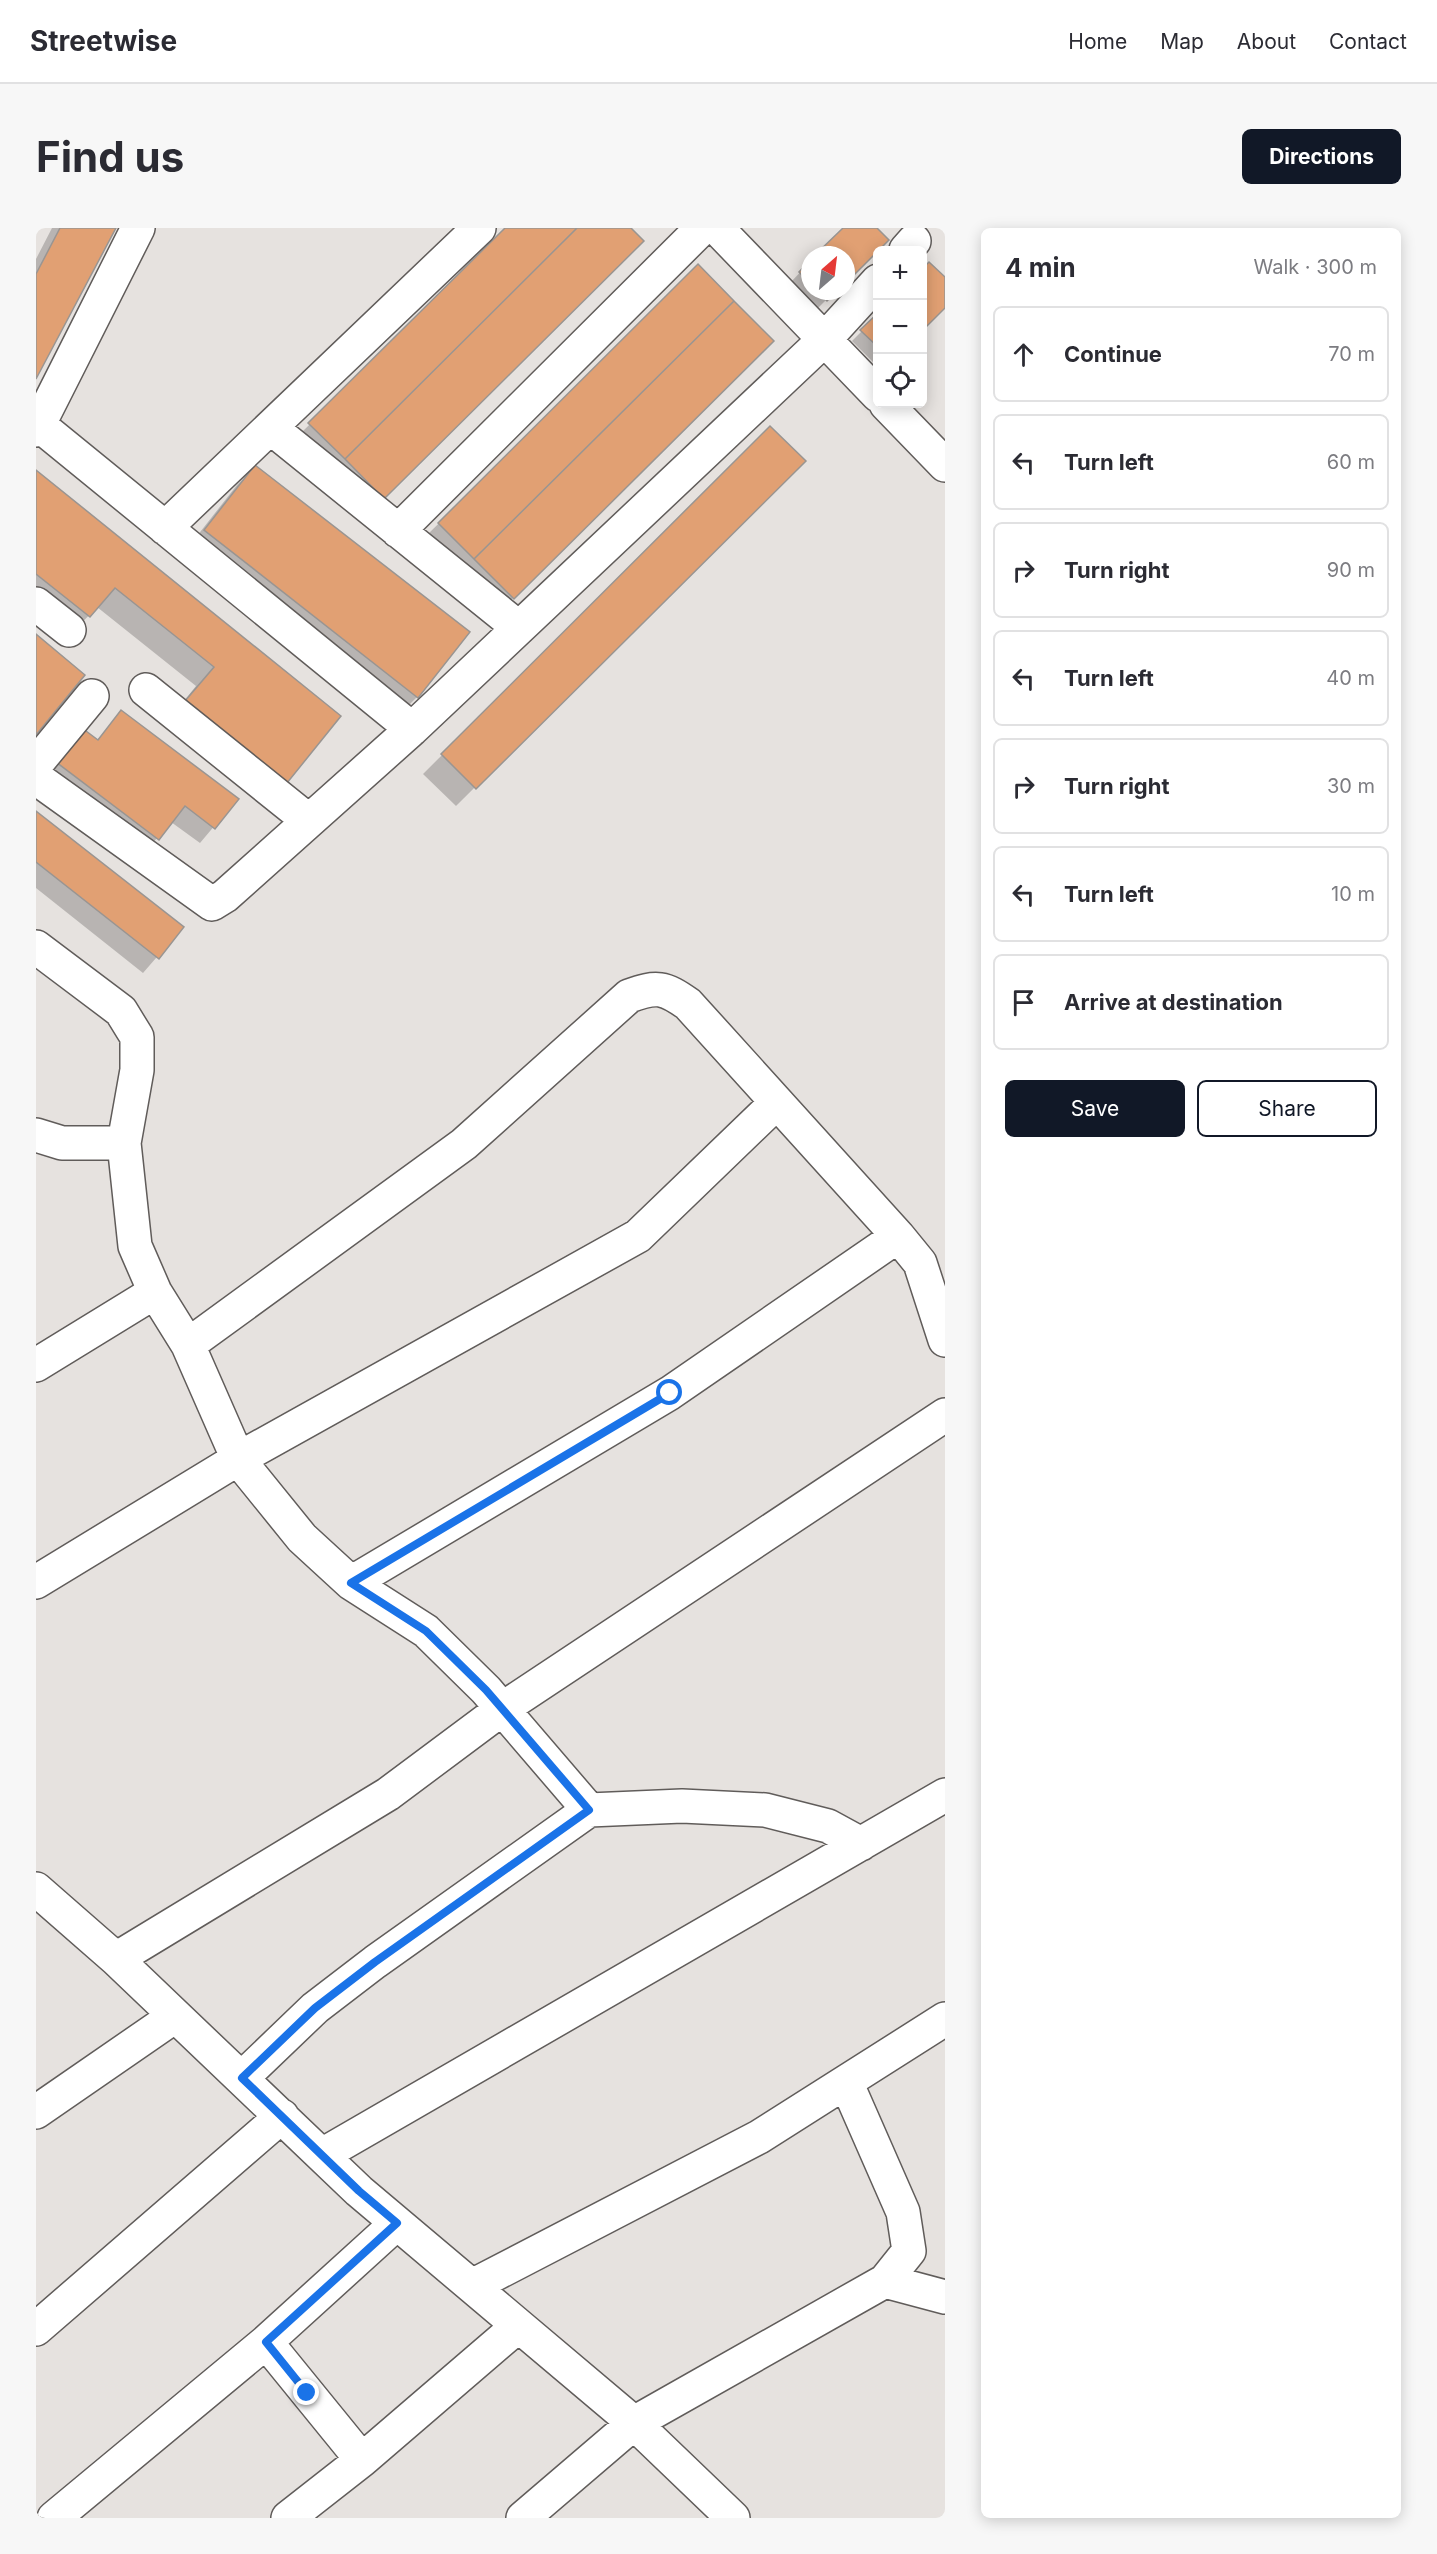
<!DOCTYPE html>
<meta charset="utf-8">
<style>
:root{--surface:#fff;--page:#f7f7f7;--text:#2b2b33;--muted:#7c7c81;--line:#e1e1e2;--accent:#111827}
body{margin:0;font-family:Inter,sans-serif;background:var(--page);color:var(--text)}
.controls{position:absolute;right:18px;top:18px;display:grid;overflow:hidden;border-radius:9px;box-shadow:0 3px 15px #0003}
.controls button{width:54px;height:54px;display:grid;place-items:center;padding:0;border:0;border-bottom:2px solid var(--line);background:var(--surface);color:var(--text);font:30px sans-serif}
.compass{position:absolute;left:765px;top:18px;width:54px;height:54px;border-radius:50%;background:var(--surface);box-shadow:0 3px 15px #0003;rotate:28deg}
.stop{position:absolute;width:18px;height:18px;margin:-14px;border:4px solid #1a73e8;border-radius:50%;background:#fff}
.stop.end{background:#1a73e8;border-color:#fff;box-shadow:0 2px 6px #0008}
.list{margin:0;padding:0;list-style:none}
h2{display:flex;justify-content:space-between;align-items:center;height:78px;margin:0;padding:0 24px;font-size:26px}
h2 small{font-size:20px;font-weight:400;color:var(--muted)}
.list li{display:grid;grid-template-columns:39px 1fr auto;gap:18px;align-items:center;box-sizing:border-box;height:96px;margin:0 12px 12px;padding:0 12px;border:2px solid var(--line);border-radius:9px}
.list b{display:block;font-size:22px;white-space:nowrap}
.list em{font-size:20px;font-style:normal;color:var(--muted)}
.actions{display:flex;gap:12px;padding:18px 24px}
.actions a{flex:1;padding:14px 0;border:2px solid var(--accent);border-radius:9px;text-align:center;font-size:21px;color:var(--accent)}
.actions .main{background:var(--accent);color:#fff}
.icon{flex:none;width:33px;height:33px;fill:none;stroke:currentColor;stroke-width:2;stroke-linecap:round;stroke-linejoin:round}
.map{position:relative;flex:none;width:909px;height:2290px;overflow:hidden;border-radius:9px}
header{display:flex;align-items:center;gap:36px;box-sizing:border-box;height:84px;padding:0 30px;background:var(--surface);border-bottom:2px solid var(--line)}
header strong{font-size:28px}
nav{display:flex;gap:33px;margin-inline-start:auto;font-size:21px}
.intro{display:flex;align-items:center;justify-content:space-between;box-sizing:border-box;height:144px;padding:0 36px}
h1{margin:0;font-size:42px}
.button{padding:15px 27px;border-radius:9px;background:var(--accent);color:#fff;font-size:21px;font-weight:700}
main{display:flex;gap:36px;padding:0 36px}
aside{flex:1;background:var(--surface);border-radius:9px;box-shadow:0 3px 15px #0003}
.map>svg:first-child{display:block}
</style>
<header>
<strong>Streetwise</strong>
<nav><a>Home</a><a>Map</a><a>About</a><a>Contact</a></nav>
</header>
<div class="intro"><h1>Find us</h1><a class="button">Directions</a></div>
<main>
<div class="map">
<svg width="909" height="2290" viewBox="0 0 909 2290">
<rect width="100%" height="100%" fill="#e6e2df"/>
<path fill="#0003" d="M16,0H78L0,148V31Z
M471,0H593L329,288L255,215Z
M774,34V63H799L780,82L754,55Z
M662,38L736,113L458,389L384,314Z
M842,87V139L816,113Z
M734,200L767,233L420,578L387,546Z
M219,239L381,469L363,487L150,322L201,257Z
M0,245L303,488L132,493L160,458L61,379L34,407L0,379Z
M86,484L201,571L164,615L135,594L107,626L6,549L32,517L60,513Z
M0,585L146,700L107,745L0,660Z"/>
<path fill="#e1a073" stroke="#999592" stroke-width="1.5" d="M24,0H80L0,151V46Z
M469,0H541L309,231L272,195Z
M541,0H595L608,13L348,271L309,231Z
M807,0H841L853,12L810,55V27H779Z
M774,32V55L763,44Z
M893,34L909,49V80L886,103V41Z
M662,36L698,73L438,331L402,295Z
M782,63H801L791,73Z
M698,73L738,113L478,371L438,331Z
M842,85V119L824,102Z
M734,198L770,233L440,561L405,526Z
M219,237L434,404L382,470L168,302Z
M0,242L305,488L251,555L149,473L178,439L79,360L54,389L0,346Z
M0,406L49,447L0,507Z
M85,482L203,571L179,601L149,578L123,612L20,534L46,500L62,512Z
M0,583L148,699L123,731L0,634Z"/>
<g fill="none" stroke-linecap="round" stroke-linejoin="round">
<g stroke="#605c5a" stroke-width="36">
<path id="minor" d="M681,0L842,167
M870,22L878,13
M850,176L909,237
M3,197L376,501
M235,200L483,400
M0,202L102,0
M129,300L443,0
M362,303L666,0
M0,376L33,402
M110,462L273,593
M0,536L56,468
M0,550L176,676L189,668L376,501L789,111L842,53
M0,719L85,783L101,809V842L88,915L99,1018L119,1064L152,1117L202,1231L266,1310L315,1355L390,1403L450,1462L553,1582
M0,907L26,915H88
M152,1117L428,916L593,768C621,758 628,759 652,776L862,1008L884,1035L909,1112
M0,1137L119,1064
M0,1354L202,1231L602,1008L740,875
M315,1355L634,1165L862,1008
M0,1661L80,1731L323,1963L598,2195L697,2290
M80,1731L352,1566L466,1481L909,1187
M206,1850L279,1780L339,1734L553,1582L646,1578L729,1582L792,1598L825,1616
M0,1884L139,1788
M286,1927L909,1567
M849,2053L909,2069
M436,2058L723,1909L909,1791
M0,2101L246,1888
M230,2114L326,2232
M18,2290L230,2114L361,1995
M252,2290L326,2232L482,2098
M487,2290L598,2195L849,2053L873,2023L867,1984L810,1854"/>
</g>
<use href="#minor" stroke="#fff" stroke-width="33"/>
</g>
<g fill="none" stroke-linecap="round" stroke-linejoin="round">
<path stroke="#1a73e8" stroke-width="8" d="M271,2165L230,2114L361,1995L323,1963L206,1850L279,1780L339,1734L553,1582L450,1462L390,1403L315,1355L634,1165"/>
</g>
</svg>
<div class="controls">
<button>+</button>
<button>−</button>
<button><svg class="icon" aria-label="locate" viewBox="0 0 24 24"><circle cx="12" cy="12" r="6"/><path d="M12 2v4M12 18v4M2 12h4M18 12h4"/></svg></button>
</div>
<svg class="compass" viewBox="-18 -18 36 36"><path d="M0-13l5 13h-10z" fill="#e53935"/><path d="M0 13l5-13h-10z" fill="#7c7c81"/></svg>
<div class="stop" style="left:634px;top:1165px"></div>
<div class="stop end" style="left:271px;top:2165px"></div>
</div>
<aside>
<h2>4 min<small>Walk · 300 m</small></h2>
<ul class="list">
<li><svg class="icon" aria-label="ahead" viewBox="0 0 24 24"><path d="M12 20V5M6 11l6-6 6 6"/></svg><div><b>Continue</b></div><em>70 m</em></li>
<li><svg class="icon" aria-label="left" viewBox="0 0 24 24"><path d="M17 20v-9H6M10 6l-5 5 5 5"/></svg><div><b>Turn left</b></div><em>60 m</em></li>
<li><svg class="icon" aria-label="right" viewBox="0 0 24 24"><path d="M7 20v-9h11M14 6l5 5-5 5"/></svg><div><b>Turn right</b></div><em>90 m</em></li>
<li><svg class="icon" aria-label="left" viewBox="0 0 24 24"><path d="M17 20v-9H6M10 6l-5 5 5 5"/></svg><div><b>Turn left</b></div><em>40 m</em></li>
<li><svg class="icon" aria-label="right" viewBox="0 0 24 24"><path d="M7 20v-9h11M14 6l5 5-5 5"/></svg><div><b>Turn right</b></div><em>30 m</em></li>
<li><svg class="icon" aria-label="left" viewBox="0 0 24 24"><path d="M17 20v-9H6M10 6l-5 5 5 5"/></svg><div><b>Turn left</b></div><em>10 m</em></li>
<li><svg class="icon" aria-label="arrive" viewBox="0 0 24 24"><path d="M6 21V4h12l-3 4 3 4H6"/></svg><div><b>Arrive at destination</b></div></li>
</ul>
<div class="actions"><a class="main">Save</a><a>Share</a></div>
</aside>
</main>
